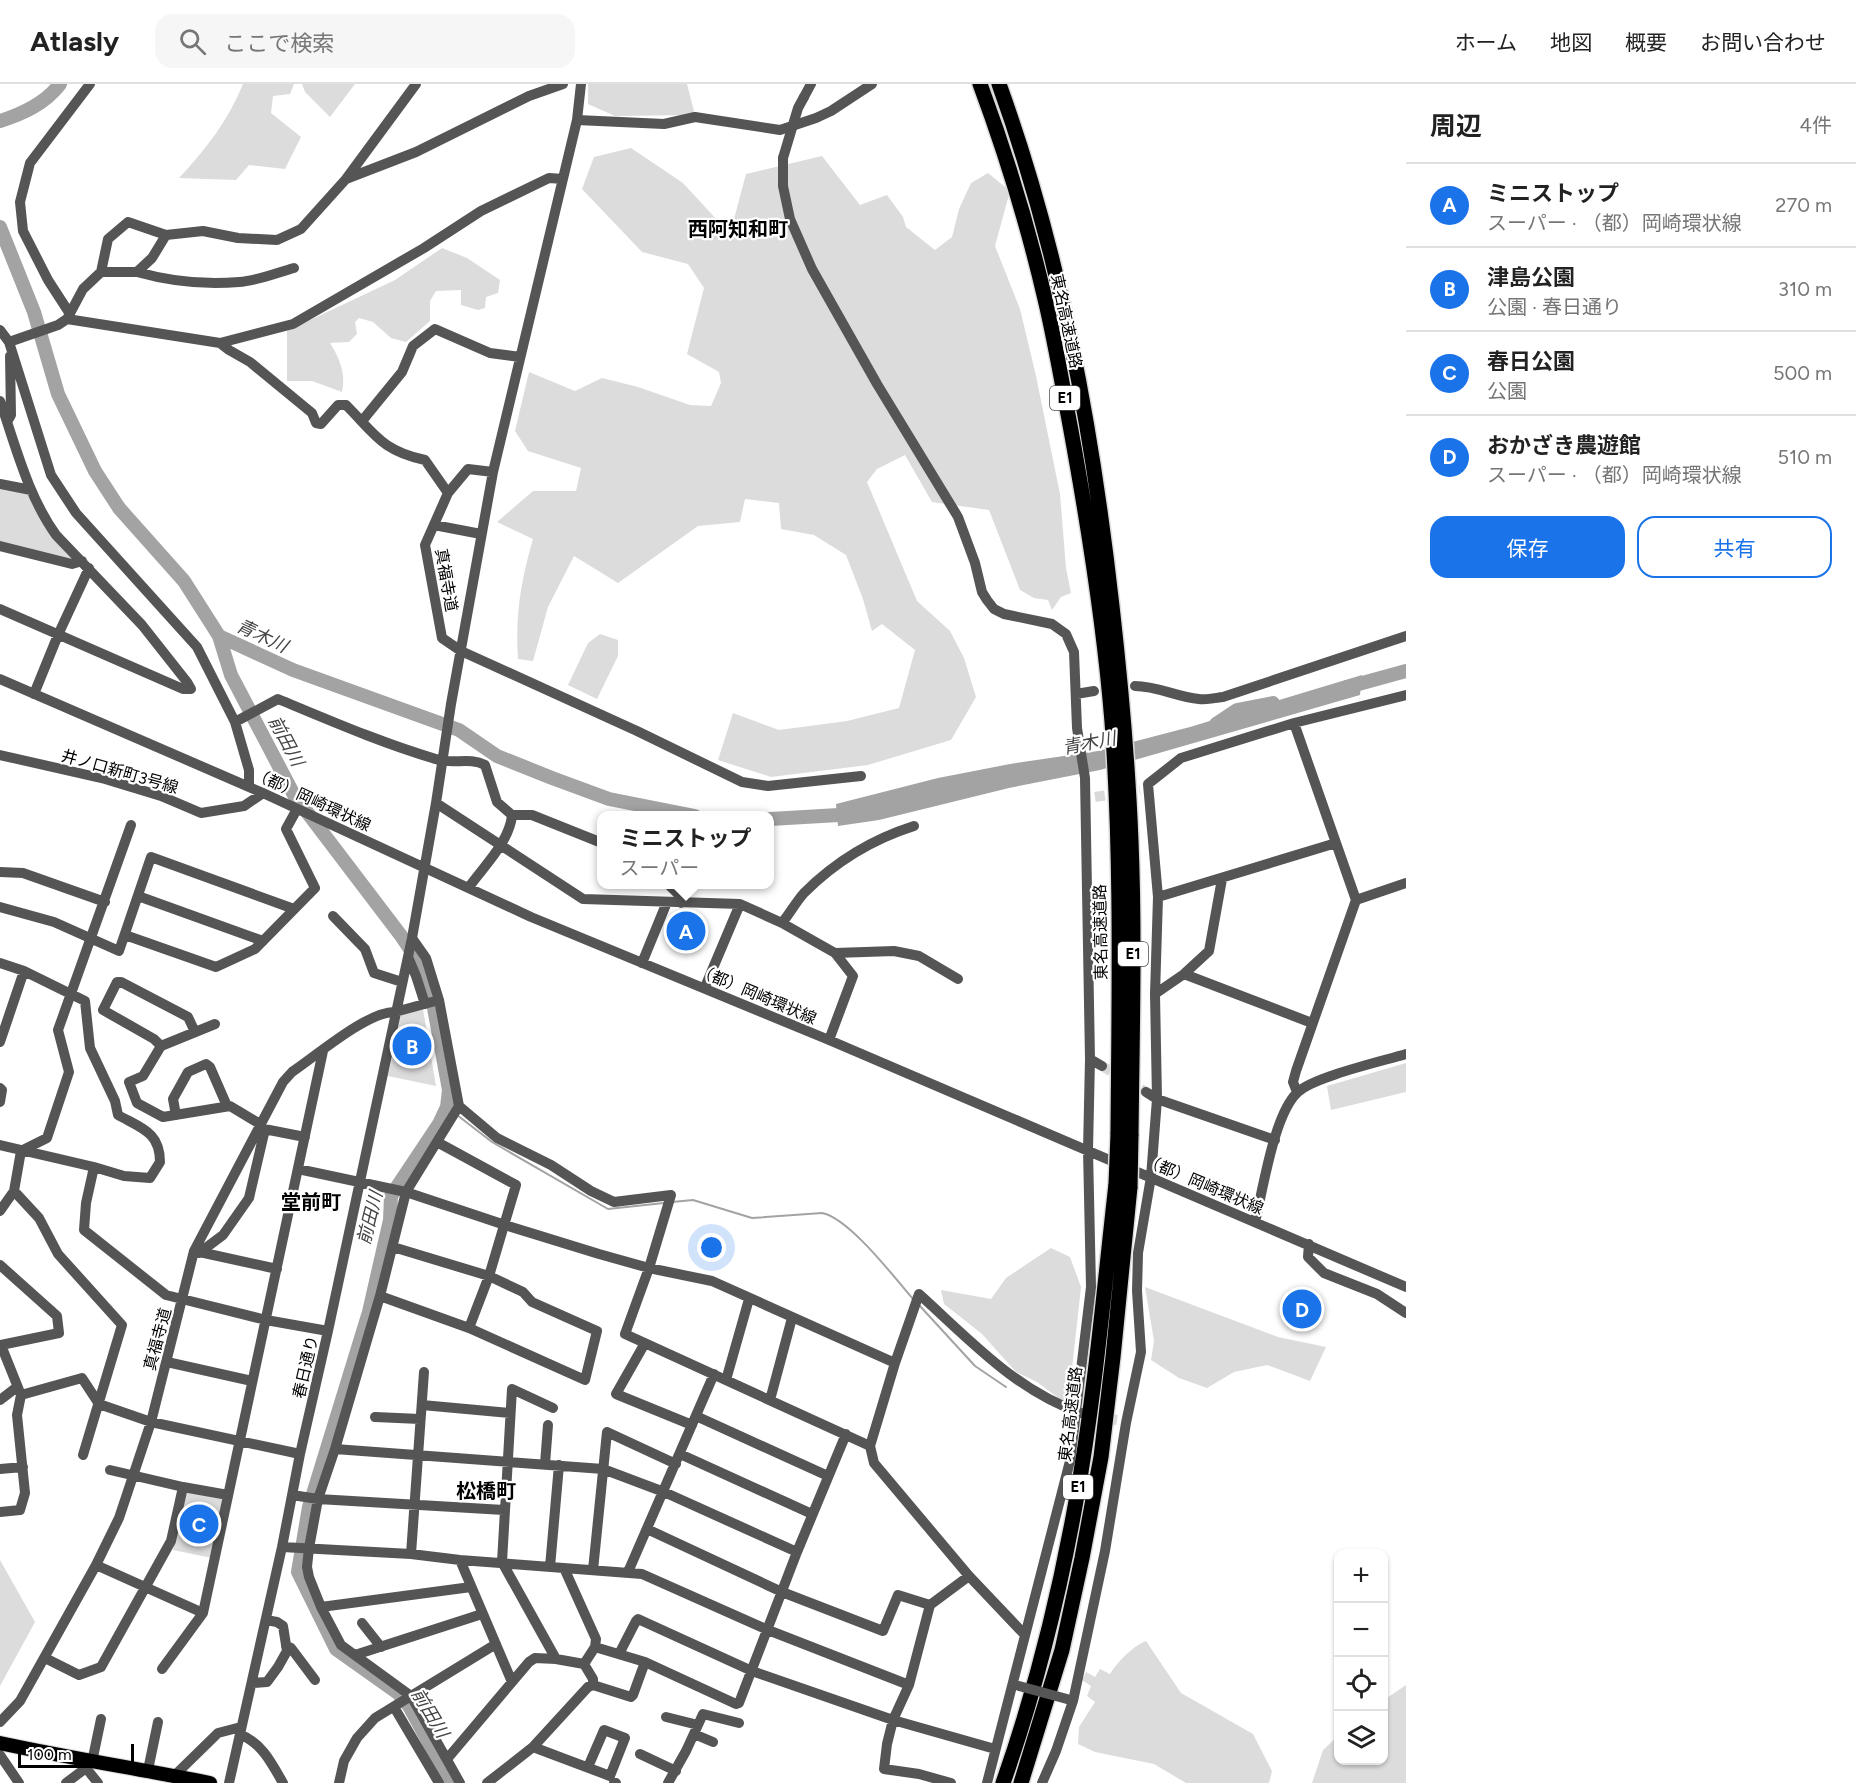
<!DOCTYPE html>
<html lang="ja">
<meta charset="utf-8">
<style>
:root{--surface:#fff;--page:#f6f6f6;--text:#222;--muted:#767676;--line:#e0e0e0;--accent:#1a73e8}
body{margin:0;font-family:Figtree,"Noto Sans JP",sans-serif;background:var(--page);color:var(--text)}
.controls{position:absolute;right:18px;bottom:18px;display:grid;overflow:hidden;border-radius:12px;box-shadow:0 2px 4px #0004}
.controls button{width:54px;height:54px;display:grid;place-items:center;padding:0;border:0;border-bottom:2px solid var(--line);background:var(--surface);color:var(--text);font:30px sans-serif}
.scale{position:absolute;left:18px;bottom:15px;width:116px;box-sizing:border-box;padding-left:6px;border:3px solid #000;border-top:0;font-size:16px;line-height:21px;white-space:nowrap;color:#000;-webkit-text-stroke:4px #fff;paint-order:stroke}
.you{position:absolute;left:712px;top:1164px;width:21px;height:21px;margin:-15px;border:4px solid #fff;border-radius:50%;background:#1a73e8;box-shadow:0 0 0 9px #1a73e833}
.badge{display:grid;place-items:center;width:39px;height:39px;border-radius:50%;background:var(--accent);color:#fff;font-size:20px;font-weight:700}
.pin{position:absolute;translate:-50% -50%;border:3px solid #fff;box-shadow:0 2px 6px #0006}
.popup{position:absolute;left:597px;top:727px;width:177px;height:78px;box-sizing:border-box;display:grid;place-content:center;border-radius:12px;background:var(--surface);filter:drop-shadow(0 2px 4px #0005);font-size:20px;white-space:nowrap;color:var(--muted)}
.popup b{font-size:22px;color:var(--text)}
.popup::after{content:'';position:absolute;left:50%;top:100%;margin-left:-12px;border:12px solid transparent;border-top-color:var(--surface)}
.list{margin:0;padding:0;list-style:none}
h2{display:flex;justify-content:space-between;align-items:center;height:78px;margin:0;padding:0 24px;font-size:26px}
h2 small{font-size:20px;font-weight:400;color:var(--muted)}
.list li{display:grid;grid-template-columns:39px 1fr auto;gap:18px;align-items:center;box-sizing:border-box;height:84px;padding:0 24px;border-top:2px solid var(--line)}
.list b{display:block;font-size:22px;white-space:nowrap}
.list p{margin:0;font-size:20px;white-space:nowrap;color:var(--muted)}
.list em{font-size:20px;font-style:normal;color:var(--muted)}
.actions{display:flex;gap:12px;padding:18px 24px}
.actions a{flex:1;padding:14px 0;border:2px solid var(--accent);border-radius:18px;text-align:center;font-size:21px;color:var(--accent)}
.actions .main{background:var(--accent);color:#fff}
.icon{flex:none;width:33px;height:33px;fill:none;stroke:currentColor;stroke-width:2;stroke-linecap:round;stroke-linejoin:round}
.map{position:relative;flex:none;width:1406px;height:1699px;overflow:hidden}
header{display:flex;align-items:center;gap:36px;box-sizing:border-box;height:84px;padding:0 30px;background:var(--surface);border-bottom:2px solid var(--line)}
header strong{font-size:28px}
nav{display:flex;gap:33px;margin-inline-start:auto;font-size:21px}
.search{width:420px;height:54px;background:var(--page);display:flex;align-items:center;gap:15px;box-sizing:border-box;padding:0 21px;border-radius:18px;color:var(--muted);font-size:22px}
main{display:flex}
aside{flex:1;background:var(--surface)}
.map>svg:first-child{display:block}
</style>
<header>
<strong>Atlasly</strong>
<div class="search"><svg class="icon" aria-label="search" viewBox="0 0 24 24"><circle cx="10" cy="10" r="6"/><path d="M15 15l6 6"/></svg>ここで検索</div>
<nav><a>ホーム</a><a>地図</a><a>概要</a><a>お問い合わせ</a></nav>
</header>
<main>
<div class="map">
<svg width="1406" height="1699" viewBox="0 0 1406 1699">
<rect width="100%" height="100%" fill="#fff"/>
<path fill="#dcdcdc" d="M243,0H294L290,10L273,12L271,29L301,53L285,85L249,81L236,96L179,94C206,65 228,37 243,0Z
M302,0H355L330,33L305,8Z
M588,0H687L695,31L615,32L588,20Z
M631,64L683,99L730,150L746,90L822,72L860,121L887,111L903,133L906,143L935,166L952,153L959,125L971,99L988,89L1010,107L995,162L1020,225L1036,292L1060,410L1066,484L1071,509L1061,513L1052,526L1048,516L1034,514L1020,506L989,426L932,418L905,371L877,385L867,398L917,517L950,547L964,574L976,613L951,656L868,681L771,693L718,676L733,629L779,646L847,637L899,624L915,566L882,540L872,547L863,515L846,471L814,451L781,445L779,419L745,415L740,438L698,442L618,499L574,472L548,523L533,577L518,575C515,532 521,496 533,455L497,438L533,407H576L581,384L528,367L515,347L529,288L575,307L602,294L638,303L690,321L711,322L721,299L719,288L687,270L704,204L688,180L642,168L582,105L594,73Z
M442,164L467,174L500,196L498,209L486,213L485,224L478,226L461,221V206L436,207L430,217V237L406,258L391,254L373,238L359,234L355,238L357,250L349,258L330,259C340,275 346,290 342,308L312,297H287V247L395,196Z
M0,403L27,410L74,473L71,476L0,459Z
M600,550L618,556V572L597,615L568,601L588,559Z
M423,925L436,1002L388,992L401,931Z
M1406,979V1008L1331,1026L1327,1002Z
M1051,1164L1070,1173L1081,1203L1068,1321L1037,1298L1016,1288L982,1250L944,1220L941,1206L991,1215L1006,1194Z
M1145,1203L1278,1253L1326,1263L1310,1297L1267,1281L1234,1288L1207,1304L1179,1294L1151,1276L1154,1257Z
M185,1407L224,1414L212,1474L173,1466Z
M0,1476L35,1538L0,1602Z
M1146,1557L1181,1609L1253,1650L1272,1687L1269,1699H1186L1154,1680L1095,1668L1078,1660L1079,1643L1095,1618L1087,1612L1091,1602L1082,1596L1086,1588L1095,1593L1100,1585L1110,1590C1118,1577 1132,1563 1146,1557Z
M1406,1601V1699H1312L1323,1666L1338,1652V1676H1384V1616Z"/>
<path fill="#a3a3a3" d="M1362,591L1360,611L1100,686L1009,704L879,736L838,742L836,720L938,694L1010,680L1098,667L1190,643Z"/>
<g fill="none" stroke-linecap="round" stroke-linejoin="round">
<path stroke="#a3a3a3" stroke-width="2" d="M447,1023L453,1027
M457,1031L492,1058L608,1125L664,1119
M672,1118L693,1116L752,1134L822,1129C849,1134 894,1193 913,1215
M919,1221L975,1282L1006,1303"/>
<path stroke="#a3a3a3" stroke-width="14" d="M0,37C22,30 45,20 60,0
M0,143L34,228L58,310L95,387L119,424L184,497L219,552L293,586L459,646L497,672L552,694L609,715L695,732
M219,552L231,591L294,711L402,853L420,880L434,924L449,1006L447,1023L439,1040L391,1112L390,1136L369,1228L309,1423L298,1488L336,1565L398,1609L409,1622L451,1699
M1344,604L1406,587
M1216,640L1237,626L1273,619
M770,735L856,730"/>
<path stroke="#d9d9d9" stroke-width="10" stroke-dasharray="10 5" stroke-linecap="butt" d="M1095,713L1140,706
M1102,982L1146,1008
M1099,1333L1117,1336"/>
<g stroke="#dbdbdb" stroke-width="16">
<path id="major" d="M0,1659C70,1674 140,1685 210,1699"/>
</g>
<g stroke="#dbdbdb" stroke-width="18">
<path id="highway" d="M980,0C1006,70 1028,142 1045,215C1055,257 1062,299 1070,341C1088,439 1104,538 1112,638C1122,775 1119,912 1118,1050
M999,0C1060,169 1092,344 1112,522C1121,601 1128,679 1131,757C1135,855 1132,954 1131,1052
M1003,1699C1035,1608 1059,1512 1076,1417C1095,1312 1104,1205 1116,1100
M1021,1699L1062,1566L1082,1474L1101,1373L1113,1273L1130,1103"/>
</g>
<path stroke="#555" stroke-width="10" d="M804,13L811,0
M577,36L664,40L695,33L780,46L816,34L831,27L872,0
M783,74V102L790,135L812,185L877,300L958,433L975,479L982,508L987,516L994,525L1004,530L1052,540L1066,550L1074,568L1077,644L1085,694L1090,975L1088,1066L1091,1203L1070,1377L987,1699
M346,95L416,68L529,12L563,0
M101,188H137L152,174L166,151
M137,188C169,197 205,201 239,198C257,197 276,189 294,184
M70,230L48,196L23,147L20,118L30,79L90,0
M67,235L220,259L293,240L424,164L481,127L549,94L563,95
M0,246L9,258L51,391L76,429L197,563L235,638L249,686V703
M9,258L58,241L67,235L83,205L101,188L108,155L128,138L166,151L203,147L238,154L277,156L301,145L346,95L416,0
M220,259L229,266L250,278L312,329L316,339L321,340L338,321H346C375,350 382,367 425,376L448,409
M0,317C16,363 28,412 56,451L142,541L187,598L191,605H183L0,525
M362,337L402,288L413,262L435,245L490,269L520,273
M7,338L11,331L10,272
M493,388L468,385L448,409L425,461L442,554L461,567L637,647L742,698L768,702L861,692
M0,400L31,406
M434,441L481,450
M0,462L72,480L82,477
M0,595L263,709L531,833L829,956L1406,1203
M1135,602C1157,602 1177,613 1199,615C1207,616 1215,614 1223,613L1406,552
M34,610L58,551L89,484
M1076,610L1094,607
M235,638L278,615C331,637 384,660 439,676C455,680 470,673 485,681L497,718L512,731C510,757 484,782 469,803
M1294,639L1356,816L1296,987L1293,998L1297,1008
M0,671L105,695L161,712L201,729L244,722L263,709
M436,719L583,815L740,820L782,839L835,869L894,867L919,872L958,895
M512,731H532L602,759
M0,788L23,789L105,818
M668,800L680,812L681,819
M138,812L263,857
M1158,813L1336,759
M1356,816L1406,799
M0,823L54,838L119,867L151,773L294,825
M333,832L365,865L374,889L402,898
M782,839C790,829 796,818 804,809C835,778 873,755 914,742
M125,851L216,883L255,865L315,804L286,745L297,725
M412,854L426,874L439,916L459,1022L497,1054L551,1081L591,1107L614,1118L671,1111L649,1184L625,1250L870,1362
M408,873L416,892L425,920
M0,879L24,887L85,917L90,964L115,1017L118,1031C141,1044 160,1048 160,1078L150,1094L124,1092L94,1083
M642,879L667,818
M1184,890L1312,939
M705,903L740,820
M1155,910L1184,890L1209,867L1222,795
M215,940L161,962L143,992L129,998L137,1019L163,1033L230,1022L260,1040
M829,956L853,892L835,869
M0,958L24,887
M161,962L154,955L103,926L117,898H121L188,933L195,948
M1090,975L1102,982
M0,1004L2,1006L0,1018
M1146,1008L1157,1015L1275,1056
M459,1022L406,1108L380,1212L335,1365L318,1415L309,1464L307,1483L309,1493L321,1523L341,1561L411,1612L460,1699
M176,1031L173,1015L188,988L206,980L210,983L227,1022
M259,1044L305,1053
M437,1058L516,1101L489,1192L469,1244
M0,1061L94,1083L86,1119L84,1146L166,1211L266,1236L328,1247
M21,1067L47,1054L69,988L58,946L131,741
M298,1085L406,1108L505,1141L599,1170L649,1184L712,1197L895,1279
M14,1107L39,1134L58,1170L122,1241L83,1371
M0,1127L14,1107L21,1067
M1255,1138C1263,1106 1274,1029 1298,1008C1313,993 1383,977 1406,970
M1309,1160L1308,1173L1324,1189L1377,1210L1406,1229
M195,1167L277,1185
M199,1169L223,1151L249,1114L265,1045
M0,1181L57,1232L59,1249L1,1261L21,1311
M380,1212L469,1244L585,1296L597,1247L532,1218L523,1208L489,1192L393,1163
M645,1259L616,1310L692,1341
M167,1278L252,1297
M726,1296L749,1215
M0,1316L17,1303
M770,1316L792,1234
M422,1321L510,1329
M696,1332L828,1392
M375,1333L420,1335
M335,1365L603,1385L664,1408L797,1468
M680,1370L812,1430
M545,1380L548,1341
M0,1385L23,1383
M110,1386L183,1403L228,1411
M292,1411L318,1415L504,1426
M0,1428L20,1426L25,1409L17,1331L21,1311L82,1294L99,1320L151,1338L300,1370
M647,1445L782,1508L883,1547L898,1511L930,1521
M282,1463L411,1470L460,1476L642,1490L768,1546L909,1601
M411,1470L424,1288
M460,1476L512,1598
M96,1481L203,1529
M550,1483L559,1381
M564,1484L596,1555L595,1563L584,1580L593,1595V1601
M593,1486L607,1348L676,1380
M628,1488L714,1290
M321,1523L471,1503
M362,1539L381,1563
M1025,1551L969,1492L874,1379L870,1362L895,1279L919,1210C969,1255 1016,1307 1081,1329
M286,1562L291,1564L315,1596
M595,1563L645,1578L736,1620L739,1619L797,1468L846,1350
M619,1570L636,1537L638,1535L752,1587L893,1636L909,1601L930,1521L969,1492
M355,1571L482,1530
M45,1574L79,1591L101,1583L171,1457L183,1403
M556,1575L584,1580
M162,1585L203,1529L323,967
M252,1599L267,1598L278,1583L287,1567L283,1542L277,1538L266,1536
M394,1623L439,1699
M666,1633L698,1641
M0,1638L20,1617L96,1481L119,1434L151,1338L194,1167L283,998L292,988C316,972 368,927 395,928L439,916
M694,1650L713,1658
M241,1651C262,1659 272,1680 283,1699
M533,1663L610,1692L625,1654L604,1646L588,1683
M640,1670L676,1687
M0,1671L19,1699
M447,1675L529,1578L535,1574L556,1575L502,1478L512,1305L553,1324
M92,1678L101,1635
M86,1684L98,1699
M148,1686L158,1638
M174,1692L218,1649L241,1643
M66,1699L86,1684V1678
M229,1699L282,1463L300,1370L328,1247L412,854L436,719L451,620L493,388L577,36L581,0
M339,1699L344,1677L357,1654L375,1634L496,1560
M487,1699L533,1663L588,1603L593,1601L631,1613L633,1611L645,1578
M614,1699H616
M668,1699L686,1667L703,1630L739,1639
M951,1699L919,1690L884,1685L887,1660L893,1636L995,1665
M1042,1699L1056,1667L1073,1617L1105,1467L1126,1339L1141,1268L1137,1207L1138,1169L1151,1093L1157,1015L1155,910L1158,813L1148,700L1181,674L1294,639L1406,611"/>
<use href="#major" stroke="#000" stroke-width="14"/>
<use href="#highway" stroke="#000" stroke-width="15"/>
<g stroke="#dbdbdb" stroke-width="18" stroke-linecap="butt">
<path id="highway-bridge" d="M1116,1100L1118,1050
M1130,1103L1131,1052"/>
</g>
<path stroke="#555" stroke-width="10" d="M783,74L798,24L804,13
M1019,1602L1067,1615"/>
<use href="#highway-bridge" stroke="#000" stroke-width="15"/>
</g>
<g text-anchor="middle" stroke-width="4.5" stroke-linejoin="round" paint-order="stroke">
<g fill="#fff" stroke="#4c4c4c" stroke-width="1.5">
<rect x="1050" y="302" width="30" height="24" rx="4.5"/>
<rect x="1118" y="858" width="30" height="24" rx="4.5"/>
<rect x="1063" y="1391" width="30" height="24" rx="4.5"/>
</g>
<g font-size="15" font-weight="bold" fill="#000">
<text x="1065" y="319">E1</text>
<text x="1133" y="875">E1</text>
<text x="1078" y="1408">E1</text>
</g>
<g font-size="16" fill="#000" stroke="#fff">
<text transform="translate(1067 237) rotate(78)" y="6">東名高速道路</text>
<text transform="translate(447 496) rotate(80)" y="6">真福寺道</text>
<text transform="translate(120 687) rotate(16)" y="6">井ノ口新町3号線</text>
<text transform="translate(312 715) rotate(25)" y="6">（都）岡崎環状線</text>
<text transform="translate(1100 848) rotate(-91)" y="6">東名高速道路</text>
<text transform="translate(757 910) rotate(23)" y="6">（都）岡崎環状線</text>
<text transform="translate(1204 1100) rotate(23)" y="6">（都）岡崎環状線</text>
<text transform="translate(157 1255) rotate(-75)" y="6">真福寺道</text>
<text transform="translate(305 1283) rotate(-77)" y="6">春日通り</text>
<text transform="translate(1070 1330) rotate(-83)" y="6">東名高速道路</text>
</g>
<g font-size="18" font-style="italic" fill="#444" stroke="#fff">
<text transform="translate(262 552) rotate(25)" y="6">青木川</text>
<text transform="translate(286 657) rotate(62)" y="6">前田川</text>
<text transform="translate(1089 659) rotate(-11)" y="6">青木川</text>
<text transform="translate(370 1134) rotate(-76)" y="6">前田川</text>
<text transform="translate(430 1629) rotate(59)" y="6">前田川</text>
</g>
<g font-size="20" font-weight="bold" fill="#000" stroke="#fff">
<text x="738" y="152">西阿知和町</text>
<text x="311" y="1125">堂前町</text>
<text x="486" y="1414">松橋町</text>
</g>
</g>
</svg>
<div class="controls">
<button>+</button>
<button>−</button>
<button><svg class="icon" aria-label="locate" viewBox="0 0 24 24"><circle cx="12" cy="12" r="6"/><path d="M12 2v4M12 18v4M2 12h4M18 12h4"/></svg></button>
<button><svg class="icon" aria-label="layers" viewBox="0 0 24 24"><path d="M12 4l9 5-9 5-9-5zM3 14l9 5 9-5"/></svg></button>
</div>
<div class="scale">100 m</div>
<div class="you"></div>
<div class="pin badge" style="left:686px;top:847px">A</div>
<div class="popup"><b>ミニストップ</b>スーパー</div>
<div class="pin badge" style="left:412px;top:962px">B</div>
<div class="pin badge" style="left:199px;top:1440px">C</div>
<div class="pin badge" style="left:1302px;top:1225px">D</div>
</div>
<aside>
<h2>周辺<small>4件</small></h2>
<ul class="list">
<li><span class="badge">A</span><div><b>ミニストップ</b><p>スーパー · （都）岡崎環状線</p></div><em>270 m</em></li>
<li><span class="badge">B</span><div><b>津島公園</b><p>公園 · 春日通り</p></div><em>310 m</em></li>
<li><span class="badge">C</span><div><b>春日公園</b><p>公園</p></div><em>500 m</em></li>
<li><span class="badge">D</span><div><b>おかざき農遊館</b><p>スーパー · （都）岡崎環状線</p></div><em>510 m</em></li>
</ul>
<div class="actions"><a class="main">保存</a><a>共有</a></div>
</aside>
</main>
